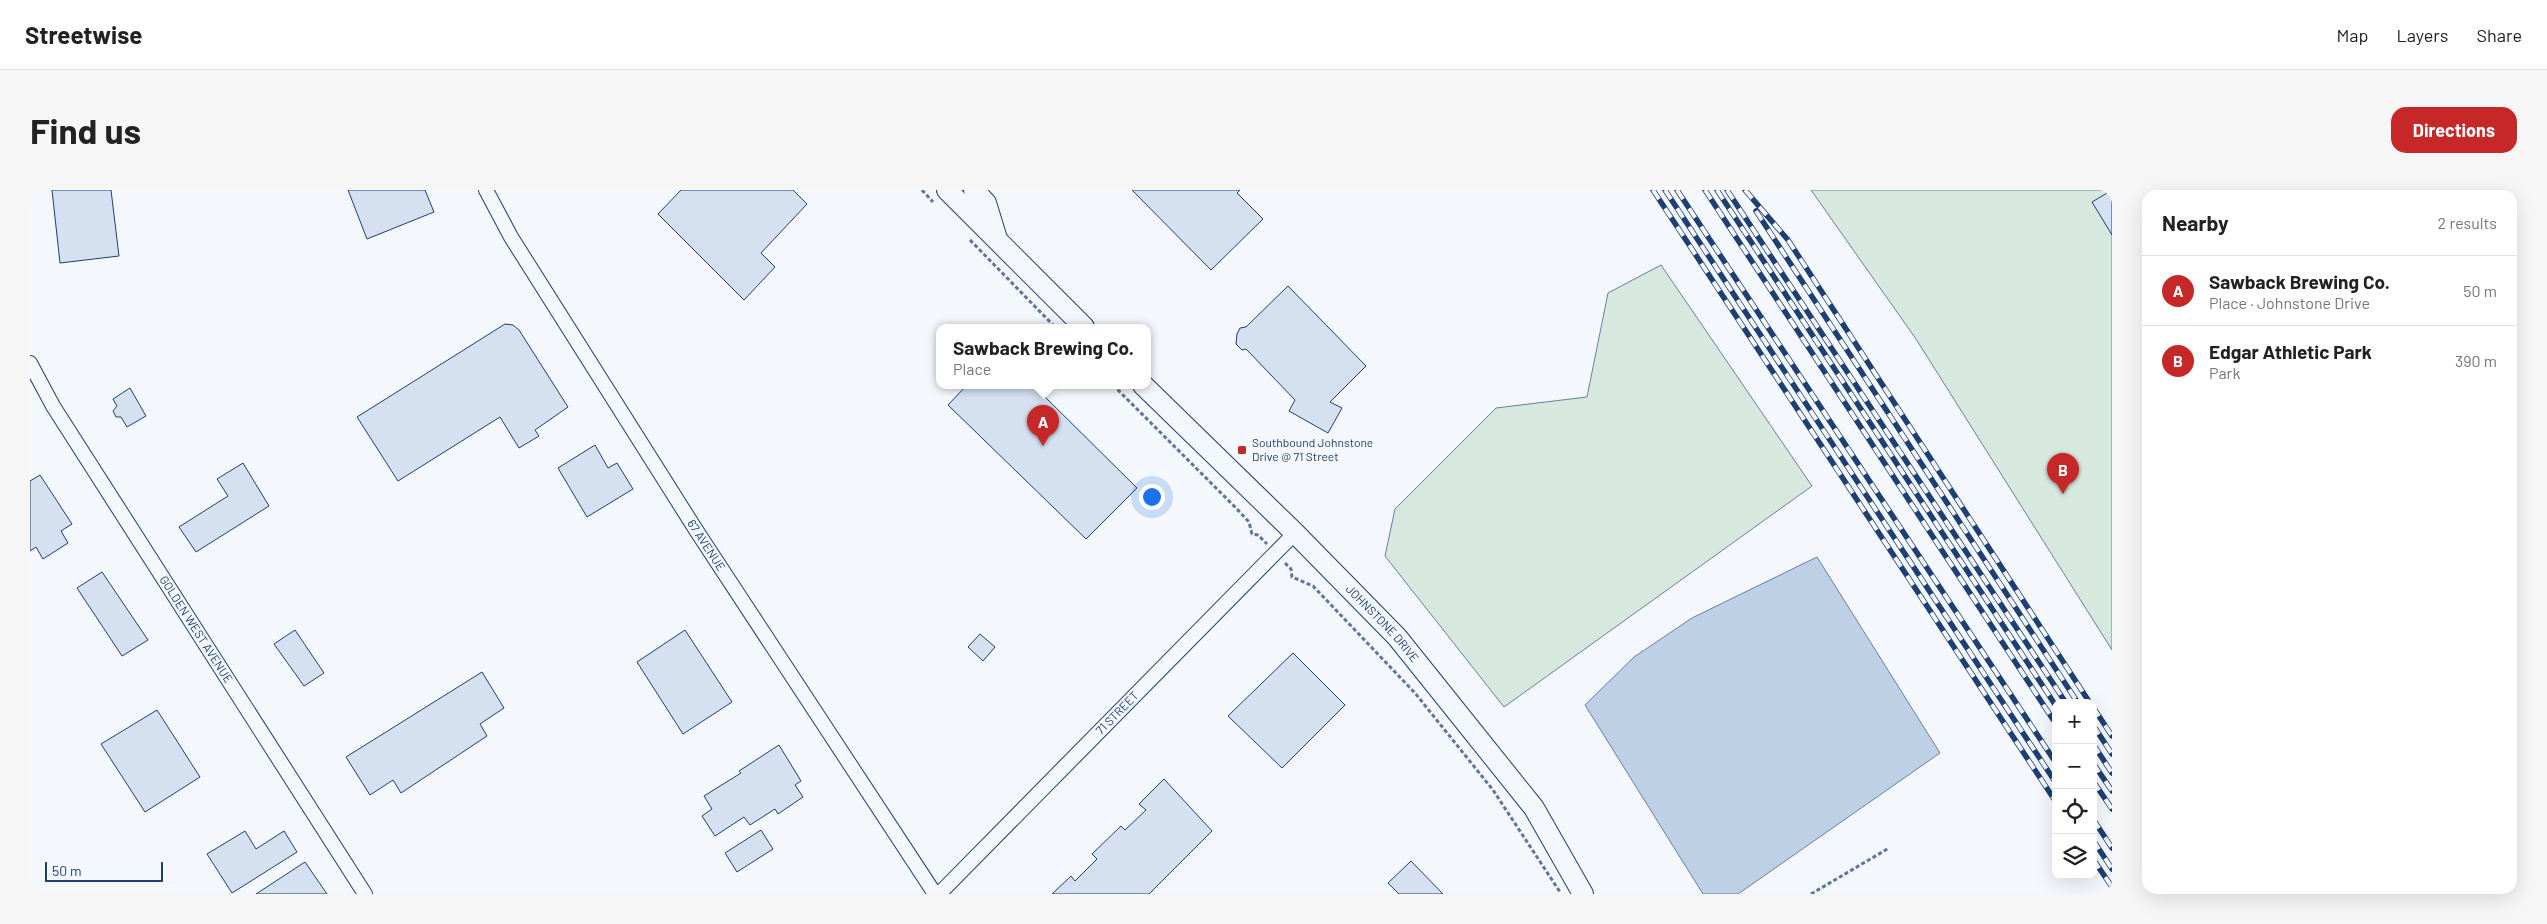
<!DOCTYPE html>
<meta charset="utf-8">
<style>
:root{--surface:#fff;--page:#f6f6f6;--text:#222;--muted:#767676;--line:#e0e0e0;--accent:#c62828}
body{margin:0;font-family:Barlow,sans-serif;background:var(--page);color:var(--text)}
.controls{position:absolute;right:15px;bottom:15px;display:grid;overflow:hidden;border-radius:10px;box-shadow:0 5px 20px #0002}
.controls button{width:45px;height:45px;display:grid;place-items:center;padding:0;border:0;border-bottom:1px solid var(--line);background:var(--surface);color:var(--text);font:25px sans-serif}
.scale{position:absolute;left:15px;bottom:12px;width:118px;box-sizing:border-box;padding-left:5px;border:2px solid #1d3f73;border-top:0;font-size:14px;line-height:18px;white-space:nowrap;color:#1d3f73;-webkit-text-stroke:4px #f4f7fb;paint-order:stroke}
.you{position:absolute;left:1121px;top:306px;width:18px;height:18px;margin:-12px;border:4px solid #fff;border-radius:50%;background:#1a73e8;box-shadow:0 0 0 8px #1a73e833}
.badge{display:grid;place-items:center;width:32px;height:32px;border-radius:50%;background:var(--accent);color:#fff;font-size:16px;font-weight:700}
.pin{position:absolute;translate:-50% -41px;filter:drop-shadow(0 1px 2px #0008)}
.pin::after{content:'';position:absolute;top:26px;width:18px;height:15px;background:inherit;clip-path:polygon(0 0,100% 0,50% 100%)}
.popup{position:absolute;left:906px;top:134px;width:215px;height:65px;box-sizing:border-box;display:grid;place-content:center;border-radius:10px;background:var(--surface);filter:drop-shadow(0 1px 4px #0005);font-size:16px;white-space:nowrap;color:var(--muted)}
.popup b{font-size:19px;color:var(--text)}
.popup::after{content:'';position:absolute;left:50%;top:100%;margin-left:-10px;border:10px solid transparent;border-top-color:var(--surface)}
.list{margin:0;padding:0;list-style:none}
h2{display:flex;justify-content:space-between;align-items:center;height:65px;margin:0;padding:0 20px;font-size:21px}
h2 small{font-size:16px;font-weight:400;color:var(--muted)}
.list li{display:grid;grid-template-columns:32px 1fr auto;gap:15px;align-items:center;box-sizing:border-box;height:70px;padding:0 20px;border-top:1px solid var(--line)}
.list b{display:block;font-size:19px;white-space:nowrap}
.list p{margin:0;font-size:16px;white-space:nowrap;color:var(--muted)}
.list em{font-size:16px;font-style:normal;color:var(--muted)}
.icon{flex:none;width:28px;height:28px;fill:none;stroke:currentColor;stroke-width:2;stroke-linecap:round;stroke-linejoin:round}
.map{position:relative;flex:none;width:2082px;height:704px;overflow:hidden;border-radius:15px}
header{display:flex;align-items:center;gap:30px;box-sizing:border-box;height:70px;padding:0 25px;background:var(--surface);border-bottom:1px solid var(--line)}
header strong{font-size:24px}
nav{display:flex;gap:28px;margin-inline-start:auto;font-size:18px}
.intro{display:flex;align-items:center;justify-content:space-between;box-sizing:border-box;height:120px;padding:0 30px}
h1{margin:0;font-size:35px}
.button{padding:12px 22px;border-radius:15px;background:var(--accent);color:#fff;font-size:18px;font-weight:700}
main{display:flex;gap:30px;padding:0 30px}
aside{flex:1;background:var(--surface);border-radius:15px;box-shadow:0 5px 20px #0002}
.map>svg:first-child{display:block}
</style>
<header>
<strong>Streetwise</strong>
<nav><a>Map</a><a>Layers</a><a>Share</a></nav>
</header>
<div class="intro"><h1>Find us</h1><a class="button">Directions</a></div>
<main>
<div class="map">
<svg width="2082" height="704" viewBox="0 0 2082 704">
<rect width="100%" height="100%" fill="#f4f7fb"/>
<path fill="#d7e8df" stroke="#687fa3" d="M1781,0H2082V460L1886,149Z
M1631,75L1782,296L1474,517L1355,366L1365,319L1466,218L1557,207L1578,103Z"/>
<path fill="#bed0e5" stroke="#687fa3" d="M1787,367L1910,563L1708,704H1673L1555,515L1604,467L1662,428Z"/>
<path fill="#d5e0f0" stroke="#1d3f73" d="M22,0H81L89,66L30,73Z
M318,0H395L404,22L337,49Z
M651,0H763L777,14L731,63L745,77L714,110L628,24Z
M1102,0H1210L1207,3L1233,29L1181,80Z
M2082,0V45L2062,12Z
M1258,96L1336,176L1300,212L1312,218L1298,243L1259,221L1265,210L1216,159L1212,160L1206,154L1207,144L1210,138L1216,137Z
M475,134L483,135L489,140L538,217L505,240L509,246L489,258L470,227L368,291L327,227Z
M937,195H1003L1107,298L1056,349L918,215Z
M100,198L116,226L97,237L91,227H86L83,221L87,216L83,209Z
M565,255L578,278L587,273L603,299L557,327L528,278Z
M213,273L239,316L166,362L149,337L198,306L187,289Z
M10,285L42,334L31,341L38,353L13,369L6,357L0,361V291Z
M72,382L118,450L92,466L47,398Z
M265,440L294,483L274,496L244,454Z
M655,440L702,512L653,544L607,472Z
M950,444L965,457L953,471L938,457Z
M1263,463L1315,515L1252,578L1198,526Z
M452,482L474,518L450,534L457,546L371,603L363,590L340,605L316,567Z
M127,520L170,587L115,622L71,554Z
M749,555L771,591L765,595L773,607L748,624L745,619L720,635L714,627L685,646L672,626L682,619L674,606L711,583L709,581Z
M1134,589L1182,641L1119,704H1022L1041,686L1045,691L1067,669L1062,664L1091,636L1095,640L1116,620L1109,614Z
M731,640L743,659L707,682L695,663Z
M215,641L226,659L254,641L267,662L202,703L177,664Z
M1381,671L1413,704H1369L1358,693Z
M275,672L297,704H226Z"/>
<g fill="none" stroke-linecap="round" stroke-linejoin="round">
<g stroke="#1d3f73" stroke-width="16">
<g id="street">
<path id="s1" d="M456,0L481,47L666,340L905,704"/>
<path id="s2" d="M0,173L23,216L335,704"/>
<path id="s3" d="M909,704L1265,343"/>
</g>
</g>
<g stroke="#1d3f73" stroke-width="22">
<g id="secondary">
<path d="M917,0L1054,137"/>
<path d="M944,0L956,13L967,49"/>
<path id="s4" d="M1113,195L1265,343L1367,447L1504,618L1553,704"/>
</g>
</g>
<path stroke="#5e769c" stroke-width="3" stroke-dasharray="4 2.5" stroke-linecap="butt" d="M892,0L903,12
M940,50L1025,137
M1083,195L1206,318L1219,332L1222,344L1228,345L1237,354
M1255,373L1261,379L1262,387L1283,396L1385,503L1463,600L1530,702
M1781,704L1859,658"/>
<use href="#street" stroke="#f4f7fb" stroke-width="14"/>
<use href="#secondary" stroke="#f4f7fb" stroke-width="20"/>
<g stroke="#1d3f73" stroke-width="5.5">
<path id="rail" d="M1623,0L2026,612
M1635,0L2026,593
M1647,0L2026,573
M1675,0L2026,534
M1687,0L2026,516
M1697,0L2036,513
M1715,0L1758,50L2060,513
M1726,21L2048,513
M2063,517L2082,546
M2063,535L2082,564
M2063,554L2082,583
M2063,573L2082,601
M2063,591L2082,619
M2063,629L2082,658
M2063,650L2082,679
M2063,669L2082,697"/>
</g>
<use href="#rail" stroke="#f4f7fb" stroke-width="4" stroke-dasharray="11" stroke-linecap="butt"/>
</g>
<rect fill="#c62828" stroke="#f4f7fb" stroke-width="2" x="1207" y="255" width="10" height="10" rx="2.5"/>
<g text-anchor="middle" stroke-width="4" stroke-linejoin="round" paint-order="stroke">
<g font-size="12" fill="#1d3f73" stroke="#f4f7fb" text-anchor="start">
<text x="1222" y="257">Southbound Johnstone<tspan x="1222" dy="14">Drive @ 71 Street</tspan></text>
</g>
<g font-size="12" fill="#1d3f73" stroke="#f4f7fb">
<text dy="4" stroke="none"><textPath href="#s1" startOffset="418">67 AVENUE</textPath></text>
<text dy="4" stroke="none"><textPath href="#s4" startOffset="338">JOHNSTONE DRIVE</textPath></text>
<text dy="4" stroke="none"><textPath href="#s2" startOffset="314">GOLDEN WEST AVENUE</textPath></text>
<text dy="4" stroke="none"><textPath href="#s3" startOffset="254">71 STREET</textPath></text>
</g>
</g>
</svg>
<div class="controls">
<button>+</button>
<button>−</button>
<button><svg class="icon" aria-label="locate" viewBox="0 0 24 24"><circle cx="12" cy="12" r="6"/><path d="M12 2v4M12 18v4M2 12h4M18 12h4"/></svg></button>
<button><svg class="icon" aria-label="layers" viewBox="0 0 24 24"><path d="M12 4l9 5-9 5-9-5zM3 14l9 5 9-5"/></svg></button>
</div>
<div class="scale">50 m</div>
<div class="you"></div>
<div class="pin badge" style="left:1013px;top:256px">A</div>
<div class="popup"><b>Sawback Brewing Co.</b>Place</div>
<div class="pin badge" style="left:2033px;top:304px">B</div>
</div>
<aside>
<h2>Nearby<small>2 results</small></h2>
<ul class="list">
<li><span class="badge">A</span><div><b>Sawback Brewing Co.</b><p>Place · Johnstone Drive</p></div><em>50 m</em></li>
<li><span class="badge">B</span><div><b>Edgar Athletic Park</b><p>Park</p></div><em>390 m</em></li>
</ul>
</aside>
</main>
